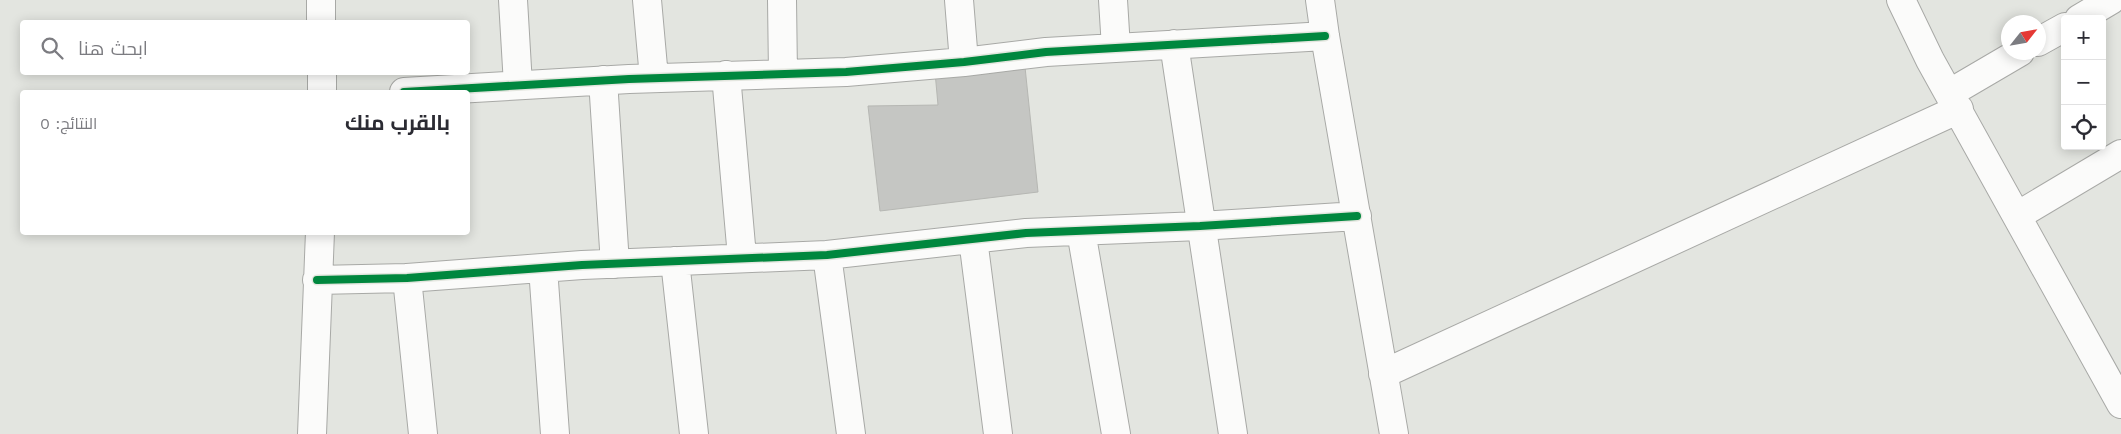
<!DOCTYPE html>
<html lang="ar">
<meta charset="utf-8">
<style>
:root{--surface:#fff;--page:#f7f7f7;--text:#2b2b33;--muted:#7c7c81;--line:#e1e1e2}
body{margin:0;font-family:"Work Sans",Cairo,sans-serif;background:var(--page);color:var(--text);direction:rtl}
.controls{position:absolute;right:15px;top:15px;display:grid;overflow:hidden;border-radius:5px;box-shadow:0 2px 12px #0003}
.controls button{width:45px;height:45px;display:grid;place-items:center;padding:0;border:0;border-bottom:1px solid var(--line);background:var(--surface);color:var(--text);font:25px sans-serif}
.compass{position:absolute;left:2001px;top:15px;width:45px;height:45px;border-radius:50%;background:var(--surface);box-shadow:0 2px 12px #0003;rotate:59deg}
.list{margin:0;padding:0;list-style:none}
h2{display:flex;justify-content:space-between;align-items:center;height:65px;margin:0;padding:0 20px;font-size:21px}
h2 small{font-size:16px;font-weight:400;color:var(--muted)}
.icon{flex:none;width:28px;height:28px;fill:none;stroke:currentColor;stroke-width:2;stroke-linecap:round;stroke-linejoin:round}
.map{position:relative;flex:none;width:2121px;height:434px;overflow:hidden;direction:ltr}
.search{position:absolute;background:var(--surface);box-shadow:0 2px 12px #0003;left:20px;top:20px;width:450px;height:55px;display:flex;align-items:center;gap:12px;box-sizing:border-box;padding:0 18px;border-radius:5px;color:var(--muted);font-size:19px}
.panel{position:absolute;background:var(--surface);box-shadow:0 2px 12px #0003;left:20px;top:90px;width:450px;height:145px;border-radius:5px;direction:rtl}
.map>svg:first-child{display:block}
</style>
<div class="map">
<svg width="2121" height="434" viewBox="0 0 2121 434">
<rect width="100%" height="100%" fill="#e3e5e0"/>
<path fill="#c5c6c3" stroke="#b6b7b3" d="M1025,67L1038,192L880,211L868,106L938,105L935,72Z"/>
<g fill="none" stroke-linecap="round" stroke-linejoin="round">
<g stroke="#a8a9a6" stroke-width="30">
<path id="minor" d="M321,0V22
M513,0L518,85
M647,0L654,78
M782,0L783,74
M959,0L964,62
M1113,0L1116,48
M1320,0L1325,36L1394,434
M1901,0L1930,60L2121,404
M2079,19L2111,0
M2038,42L2065,27
M1174,44L1233,434
M322,72V92
M726,75L742,257
M603,80L615,264
M404,92L629,79L846,72L964,62L1046,52L1325,36
M1950,93L2020,52
M2017,216L2121,154
M1081,231L1116,434
M973,239L998,434
M827,255L851,434
M675,261L694,434
M543,268L555,434
M407,278L423,434
M317,280L407,278L582,265L827,255L1026,233L1200,226L1357,216
M1383,374L1959,109
M312,434L320,232"/>
</g>
<use href="#minor" stroke="#fbfbfa" stroke-width="28"/>
<g stroke="#e4e6df" stroke-width="11">
<path id="cycleway" d="M404,92L629,79L846,72L964,62L1046,52L1325,36
M317,280L407,278L582,265L827,255L1026,233L1200,226L1357,216"/>
</g>
<use href="#cycleway" stroke="#00873e" stroke-width="8"/>
</g>
</svg>
<div class="controls">
<button>+</button>
<button>−</button>
<button><svg class="icon" aria-label="locate" viewBox="0 0 24 24"><circle cx="12" cy="12" r="6"/><path d="M12 2v4M12 18v4M2 12h4M18 12h4"/></svg></button>
</div>
<svg class="compass" viewBox="-18 -18 36 36"><path d="M0-13l5 13h-10z" fill="#e53935"/><path d="M0 13l5-13h-10z" fill="#7c7c81"/></svg>
<div class="search"><svg class="icon" aria-label="search" viewBox="0 0 24 24"><circle cx="10" cy="10" r="6"/><path d="M15 15l6 6"/></svg>ابحث هنا</div>
<section class="panel">
<h2>بالقرب منك<small>النتائج: 0</small></h2>
<ul class="list">
</ul>
</section>
</div>
